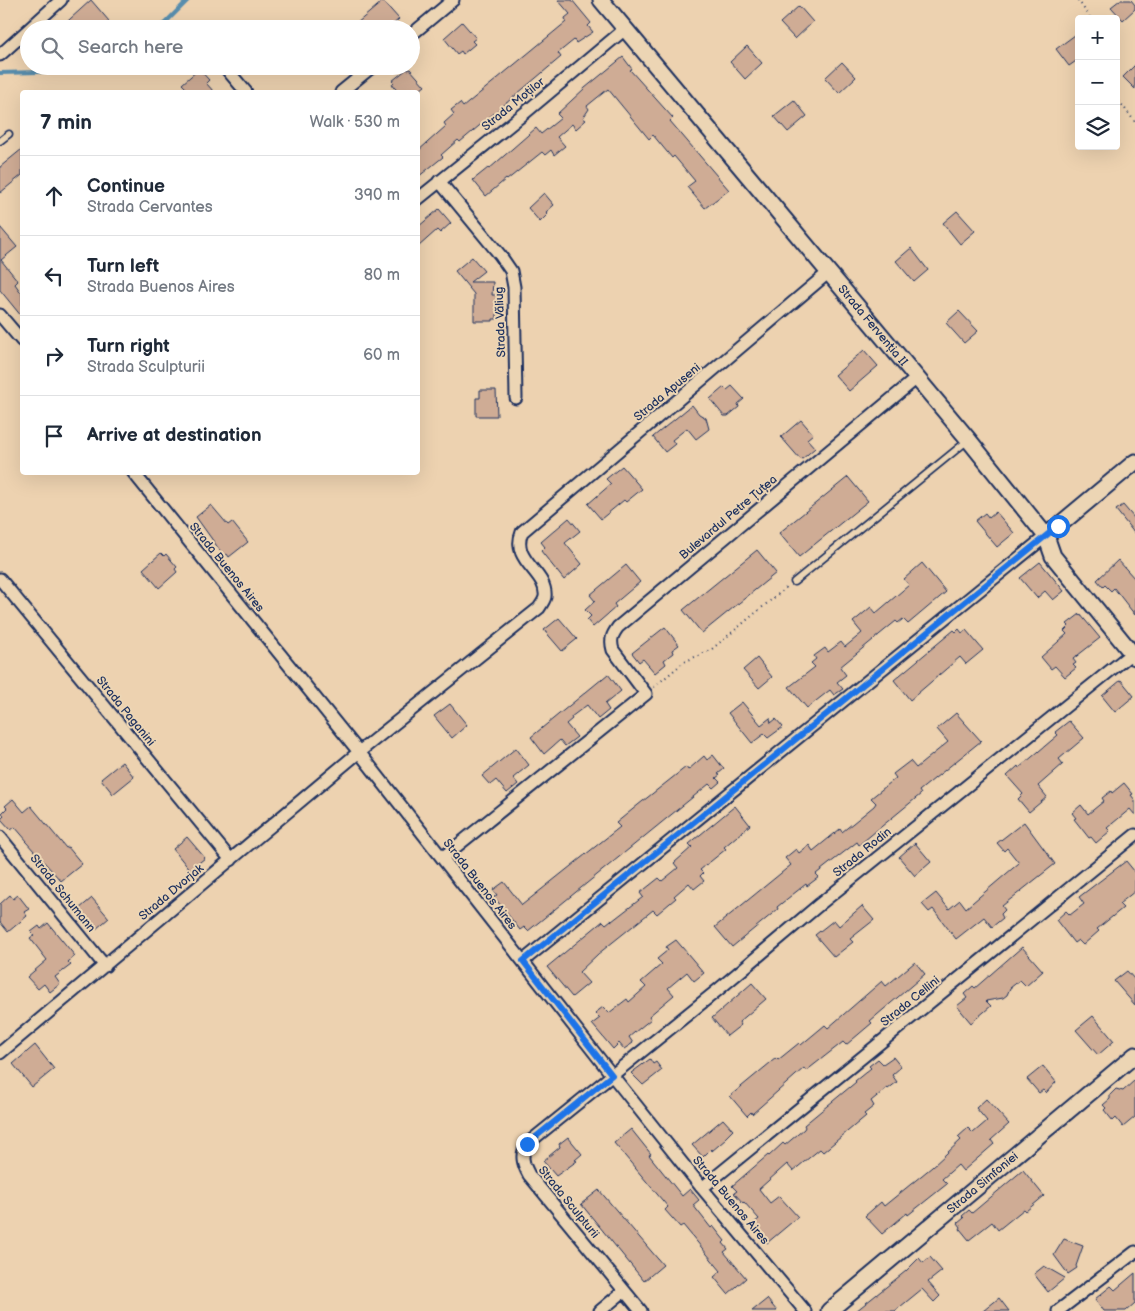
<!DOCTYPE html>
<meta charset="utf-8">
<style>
:root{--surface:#fff;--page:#f6f6f7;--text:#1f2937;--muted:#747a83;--line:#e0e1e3}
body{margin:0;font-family:"Balsamiq Sans",sans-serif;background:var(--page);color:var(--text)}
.controls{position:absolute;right:15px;top:15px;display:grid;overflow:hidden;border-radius:5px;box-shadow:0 5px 20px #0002}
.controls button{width:45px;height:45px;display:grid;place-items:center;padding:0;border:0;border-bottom:1px solid var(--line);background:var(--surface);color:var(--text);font:25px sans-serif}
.stop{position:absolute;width:15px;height:15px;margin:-11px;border:4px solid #1a73e8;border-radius:50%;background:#fff}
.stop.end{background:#1a73e8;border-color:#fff;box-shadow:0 1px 5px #0008}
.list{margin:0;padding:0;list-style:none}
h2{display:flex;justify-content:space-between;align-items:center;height:65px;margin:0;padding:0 20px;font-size:21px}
h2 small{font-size:16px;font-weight:400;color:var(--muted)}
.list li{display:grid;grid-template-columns:32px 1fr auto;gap:15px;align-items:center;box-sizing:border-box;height:80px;padding:0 20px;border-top:1px solid var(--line)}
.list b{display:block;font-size:19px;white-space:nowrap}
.list p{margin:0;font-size:16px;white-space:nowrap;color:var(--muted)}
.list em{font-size:16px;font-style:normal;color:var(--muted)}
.icon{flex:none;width:28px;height:28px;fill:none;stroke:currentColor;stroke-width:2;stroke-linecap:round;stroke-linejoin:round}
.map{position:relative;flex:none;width:1135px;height:1311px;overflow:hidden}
.search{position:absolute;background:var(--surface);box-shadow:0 5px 20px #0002;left:20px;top:20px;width:400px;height:55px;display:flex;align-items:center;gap:12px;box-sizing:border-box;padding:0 18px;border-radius:28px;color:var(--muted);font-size:19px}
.panel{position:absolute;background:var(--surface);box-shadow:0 5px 20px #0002;left:20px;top:90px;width:400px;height:385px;border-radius:5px}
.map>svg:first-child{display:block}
</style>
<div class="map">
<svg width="1135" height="1311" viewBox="0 0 1135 1311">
<rect width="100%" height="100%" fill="#edd2b0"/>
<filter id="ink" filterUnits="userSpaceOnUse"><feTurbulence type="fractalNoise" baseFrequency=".02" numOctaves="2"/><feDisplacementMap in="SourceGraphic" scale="10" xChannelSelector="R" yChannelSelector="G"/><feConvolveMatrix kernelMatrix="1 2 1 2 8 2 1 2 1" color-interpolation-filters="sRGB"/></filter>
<g filter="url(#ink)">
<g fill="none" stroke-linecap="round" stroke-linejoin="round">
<path stroke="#598dad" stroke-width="4" d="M155,29L165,23L188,0
M0,73L78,71L86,66"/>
</g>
<path fill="#cfac95" stroke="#1b2f5e" d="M91,0L109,21L100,29H59Z
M558,0H572L591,23L588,26L593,32L576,43L574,40L558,53L561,57L460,142L458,140L441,155L443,157L418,177V151L446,126L444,123L454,114L451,110L460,103L463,107L566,22L565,18L570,14Z
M1120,0H1131L1135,5V9L1123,20L1111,7Z
M383,1L399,19L388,29H350Z
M799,6L813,22L795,39L780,23Z
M462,22L476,38L472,41L475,44L463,54L461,51L457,54L444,38Z
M1079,32V59L1069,66L1056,49Z
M747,46L762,63L745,79L730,62Z
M623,57L632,69L630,70L673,118L670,121L729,190L705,208L687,187L695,181L674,156L672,158L653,135L649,139L608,89L587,106L589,109L583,118L586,120L576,129L572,124L557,137L565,146L554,155L551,150L545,155L542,152L507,180L506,179L486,196L473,180L488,168L489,169L536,128L541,134L561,118L557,114L585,88Z
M842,62L856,77L839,93L825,78Z
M1135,65V89L1123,77Z
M199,69L209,80L206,83L214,92H190L182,84Z
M407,69L408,70L410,69L425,86L417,92H398L392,84L394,83L392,81Z
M794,100L807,116L788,132L774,116Z
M22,149V175L0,193V167Z
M544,193L554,205L546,212L548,214L540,222L528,208Z
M439,209L451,223L440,233L437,230L418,247V227Z
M957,211L975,231L960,244L943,223Z
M0,227L17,247L1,260L18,281L15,284L22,294V317L0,290Z
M911,248L928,270L914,282L896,261Z
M472,257L484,271L470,282H493L492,295H497V319H493V321H474V294L455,271Z
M959,311L978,331L964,343L946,323Z
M864,350L878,366L849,391L835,375Z
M732,386L744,399L738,404L739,407L728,416H724L710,399L724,387L727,390Z
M480,390H496L497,416H476V398H480Z
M692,405L699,414L706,418L709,429L696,439L687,428L672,440L675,444L665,452L653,437Z
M801,420L813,434L807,439L815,448L801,460L781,437Z
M622,466L642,489L626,502L624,500L601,519L588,504L611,484L606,479Z
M848,477L868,501L799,557L779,533Z
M211,505L228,525L232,522L248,542L229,557L227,554L224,556L196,517Z
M1123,505L1135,519V534L1116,510Z
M996,512L1014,533L997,547L975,521L985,513L989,518Z
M569,518L580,531L565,543L582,564L564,580L541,551L545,547L541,542Z
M757,550L776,573L702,633L683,610Z
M161,553L164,556L166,554L177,567L175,569L177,572L159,588L143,569Z
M1118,560L1135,579V615L1114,588L1111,591L1105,585L1103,587L1097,580Z
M1040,562L1064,591L1053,600L1045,591L1037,598L1020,578Z
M922,563L946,592L908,624L903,619L898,623L896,621L840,667L846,675L837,682L843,689L834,695L830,690L807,708L789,687L815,667L811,663L816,659L814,656L825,648L828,652L841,642L845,647L862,633L853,622L871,607L876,613L909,585L904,579Z
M626,565L640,582L614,604L616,607L593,627L587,620L591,616L585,610L595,601L590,595Z
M1080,614L1100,638L1073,659L1076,663L1073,665L1076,668L1065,677L1055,666L1051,669L1041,657L1067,634L1064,631L1069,626L1067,624Z
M559,618L577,639L562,651L544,630Z
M665,627L679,645L672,650L673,653L664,660L666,664L655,673L643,659L639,662L632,653Z
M959,629L962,633L966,630L983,650L966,664L960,657L910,700L894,680L954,630L956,632Z
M757,658L772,677L759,688L743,670Z
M608,674L621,691L605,704L609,710L598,719L587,705L571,717L572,719L566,724L577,737L565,746L560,740L544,754L531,737Z
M1121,680L1134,696L1115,712L1102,696Z
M742,702L761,725L770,718L771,723L776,719L783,727L768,738L764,734L752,743L728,713Z
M450,704L467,725L452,738L434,716Z
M956,713L981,741L919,791L921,794L859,845L857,842L816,874L819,877L807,886L806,884L792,895L777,907L778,909L732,947L715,927L791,865L785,858L796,849L799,853L809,845L813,851L840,829L842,832L874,806L876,803L871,798L896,778L893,774L910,761L916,768L948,742L937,729Z
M1069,721L1084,738L1059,759L1063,764L1038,786L1047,797L1029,812L1018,799L1023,794L1007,776L1018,766L1019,768L1058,735L1055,732Z
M516,748L529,765L513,778L518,784L507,793L496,780L490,785L482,776Z
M713,755L724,769L718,774L720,775L716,778L720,782L713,788L709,784L528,931L524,927L520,930L494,897L497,895L493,890L504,882L522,905L620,827L616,823L638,805L686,767L688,770L704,756L707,760Z
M122,762L134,777L113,794L101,779Z
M1124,783L1133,794L1131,795L1135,800V815L1130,809L1107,828L1110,831L1096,843L1091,837L1089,838L1074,819L1076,818L1072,813L1081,805L1088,814L1104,801L1102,798L1111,791L1112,793Z
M13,799L24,812L31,806L66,848L68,847L82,864L61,881L26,842L27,841L15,827L11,830L1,819L4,816L2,813L7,808L5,806Z
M735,806L750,825L724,847L726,849L700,870L703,873L700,876L704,881L694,889L689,883L674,896L676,898L657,914L653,910L598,954L579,972L589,983L572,997L547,967L603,921L606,924L611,920L612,921L643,897L640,893L659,878L662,881L678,868L674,863L692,847L689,844Z
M1024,822L1055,864L1002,906L1005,910L1001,914L1003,918L992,927L984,917L956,939L933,909L929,912L922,904L936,893L949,909L960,900L966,908L1019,863L1007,848L1004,851L997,843Z
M187,837L205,858L190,870L173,849Z
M915,843L931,862L915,876L899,857Z
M1126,861L1135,872V891L1119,904L1123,908L1097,929L1099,931L1083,945L1078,940L1074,943L1056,920L1066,911L1070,915L1084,904L1079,897Z
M10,895L13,899L18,895L29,909L24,912L27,916L8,932L0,922V904Z
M92,898L109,918L96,929L79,909Z
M862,906L874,920L850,939L853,942L834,957L815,935L834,920L839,926Z
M48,923L75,956L68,962L71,965L55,977L60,984L50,992L44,984L38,989L27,977L47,960L30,938L34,935L31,932L39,926L41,929Z
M676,940L704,973L694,981L687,972L668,988L674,995L649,1016L651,1019L629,1037L633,1043L624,1049L619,1043L613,1049L592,1024L600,1018L595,1013L603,1007L609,1013L627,999L629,1002L646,987L641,982L662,964L657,959L668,950L666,947Z
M1022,947L1043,971L1026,986L1020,980L1010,988L1007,995L1003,998L986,1001L991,1006L971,1023L957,1006L967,998L964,994L973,986L975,988Z
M915,962L925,974L870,1021L872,1023L846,1045L843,1042L806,1071L804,1068L752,1114L751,1112L747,1116L730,1096L776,1058L778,1060L799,1043L801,1045L825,1025L828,1028L882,981L886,986Z
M1127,971L1135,980V1005L1114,981Z
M752,983L766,999L739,1022L741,1025L727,1036L712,1018Z
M1093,1016L1114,1041L1098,1055L1076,1030Z
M35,1045L54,1069L32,1087L13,1064Z
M893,1057L901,1067L892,1075L897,1082L888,1089L887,1088L871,1101L874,1106L864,1114L866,1116L823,1152L820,1149L793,1171L787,1164L759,1189L770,1203L779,1196L798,1217L767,1243L760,1235L762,1233L754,1223L759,1219L744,1202L743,1203L734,1193L737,1191L732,1186L768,1155L769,1156L783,1143L785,1145L804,1129L805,1127L804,1125L856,1082L855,1081L871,1068L869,1066L878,1059L883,1064Z
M650,1059L653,1064L656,1062L662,1070L643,1085L631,1073Z
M1043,1066L1056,1082L1046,1093L1043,1090L1039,1093L1027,1079Z
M1135,1080V1117L1123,1127L1116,1118L1113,1121L1104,1110L1106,1108L1103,1105L1110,1099V1095L1116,1089L1123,1091Z
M986,1099L1009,1124L991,1140L994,1144L963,1171L958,1165L942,1179L947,1184L908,1215L907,1213L882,1234L865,1216L881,1202L884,1206L932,1167L961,1140L958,1137L968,1128L973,1133L987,1121L976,1108Z
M723,1119L733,1130L725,1138L726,1139L712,1151L711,1149L703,1157L692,1145Z
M631,1129L651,1154L649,1155L682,1196L690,1189L699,1200L693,1205L711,1228L713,1226L725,1241L723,1243L728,1249L724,1252L746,1278L728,1294L714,1277L721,1271L683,1225L680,1227L665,1210L668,1207L614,1143Z
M568,1137L582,1154L575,1160L577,1161L556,1176L543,1161L560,1147L559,1144Z
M1023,1170L1044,1196L1026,1211L1024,1209L998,1230L992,1222L969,1240L960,1229L961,1227L958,1223L964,1218L962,1216L969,1210L972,1213Z
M599,1190L663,1265L644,1281L581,1204Z
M1064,1239L1083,1246L1076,1266L1077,1268L1068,1274L1054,1255Z
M930,1257L942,1271L928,1282L940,1296L934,1302L922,1289L895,1311H856L906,1271L919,1258L923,1263Z
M1044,1266L1065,1278L1048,1292L1034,1274Z
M1135,1273V1303L1126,1311H1104L1095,1299L1111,1286L1115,1290Z
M999,1298L1009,1311H983Z
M767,1299L777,1311H752Z"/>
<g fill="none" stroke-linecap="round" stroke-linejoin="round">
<g stroke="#1b2f5e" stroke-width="9">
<path id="service" d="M0,141L9,134
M794,582L967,441"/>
</g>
<g stroke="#1b2f5e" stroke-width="15">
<path id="minor" d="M29,29L61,0
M411,35L453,0
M0,55L29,29
M224,66L246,92
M341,92L373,66
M439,181L500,255L511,271L514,287L516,398
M418,199L526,112L625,29
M0,315L22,341
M133,472L359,752L612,1075L702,1188L805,1311
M0,579L231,860
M0,837L105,966
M442,858L646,694L613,650C610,640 612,635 618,627L918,377
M523,961L1046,536
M0,1053L359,752L539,608C541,605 544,601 545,597C548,572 510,561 522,532L829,272
M702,1188L1135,835
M600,1311L624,1291
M641,1311L529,1175C523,1164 520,1155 527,1144L719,989L820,904L1132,653
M1058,1311L1135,1252"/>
</g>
<g stroke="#1b2f5e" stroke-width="19">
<g id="tertiary">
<path id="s1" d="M601,0L968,439L1046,536L1053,556L1135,657"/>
<path d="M1046,536L1135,462"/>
<path id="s2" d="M829,1311L1135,1055"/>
</g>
</g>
<path stroke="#1b2f5e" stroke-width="2" stroke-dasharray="1 4" stroke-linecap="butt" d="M1078,0L1091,19
M1116,97L1135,122
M654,687L684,662L712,649L788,586"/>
<use href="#service" stroke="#ecd5b4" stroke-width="5.5"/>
<use href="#minor" stroke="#ecd5b4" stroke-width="11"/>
<use href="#tertiary" stroke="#ecd5b4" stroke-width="15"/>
</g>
</g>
<g fill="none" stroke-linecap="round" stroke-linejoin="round" filter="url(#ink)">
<path stroke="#1a73e8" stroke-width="6" d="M527,1144L612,1075L523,961L1058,526"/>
</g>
<g text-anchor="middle" stroke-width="4" stroke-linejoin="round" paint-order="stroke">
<g font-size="12" fill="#1b2f5e" stroke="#ecd5b4">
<text transform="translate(513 104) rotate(-39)" y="4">Strada Moților</text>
<text transform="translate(500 322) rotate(-92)" y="4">Strada Văliug</text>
<text dy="4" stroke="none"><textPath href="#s1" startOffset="424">Strada Fervenția II</textPath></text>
<text transform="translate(667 392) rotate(-40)" y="4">Strada Apuseni</text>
<text transform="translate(728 517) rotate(-40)" y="4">Bulevardul Petre Țuțea</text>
<text transform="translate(227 567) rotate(51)" y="4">Strada Buenos Aires</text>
<text transform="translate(126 711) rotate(51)" y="4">Strada Paganini</text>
<text transform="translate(862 852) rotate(-39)" y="4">Strada Rodin</text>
<text transform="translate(480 884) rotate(52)" y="4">Strada Buenos Aires</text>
<text transform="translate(171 892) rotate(-40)" y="4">Strada Dvorjak</text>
<text transform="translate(63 893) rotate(51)" y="4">Strada Schumann</text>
<text transform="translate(910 1001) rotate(-39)" y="4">Strada Cellini</text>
<text dy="4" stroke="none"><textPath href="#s2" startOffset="200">Strada Simfoniei</textPath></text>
<text transform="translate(731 1200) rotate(50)" y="4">Strada Buenos Aires</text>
<text transform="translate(569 1202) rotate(51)" y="4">Strada Sculpturii</text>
</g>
</g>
</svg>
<div class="controls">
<button>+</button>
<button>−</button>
<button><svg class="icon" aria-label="layers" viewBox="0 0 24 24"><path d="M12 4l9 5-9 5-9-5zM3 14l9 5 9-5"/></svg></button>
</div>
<div class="stop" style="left:1058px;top:526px"></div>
<div class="stop end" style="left:527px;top:1144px"></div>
<div class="search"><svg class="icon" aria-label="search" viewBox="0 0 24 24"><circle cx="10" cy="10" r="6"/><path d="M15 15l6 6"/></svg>Search here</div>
<section class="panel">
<h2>7 min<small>Walk · 530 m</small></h2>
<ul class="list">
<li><svg class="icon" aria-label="ahead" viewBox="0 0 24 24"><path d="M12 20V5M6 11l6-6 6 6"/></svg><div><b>Continue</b><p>Strada Cervantes</p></div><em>390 m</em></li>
<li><svg class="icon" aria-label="left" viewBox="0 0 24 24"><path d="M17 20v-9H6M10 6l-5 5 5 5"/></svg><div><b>Turn left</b><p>Strada Buenos Aires</p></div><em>80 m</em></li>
<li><svg class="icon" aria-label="right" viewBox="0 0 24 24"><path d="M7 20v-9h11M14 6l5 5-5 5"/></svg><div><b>Turn right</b><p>Strada Sculpturii</p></div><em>60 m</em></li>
<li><svg class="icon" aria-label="arrive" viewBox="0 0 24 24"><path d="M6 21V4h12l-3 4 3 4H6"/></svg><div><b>Arrive at destination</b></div></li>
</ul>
</section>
</div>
